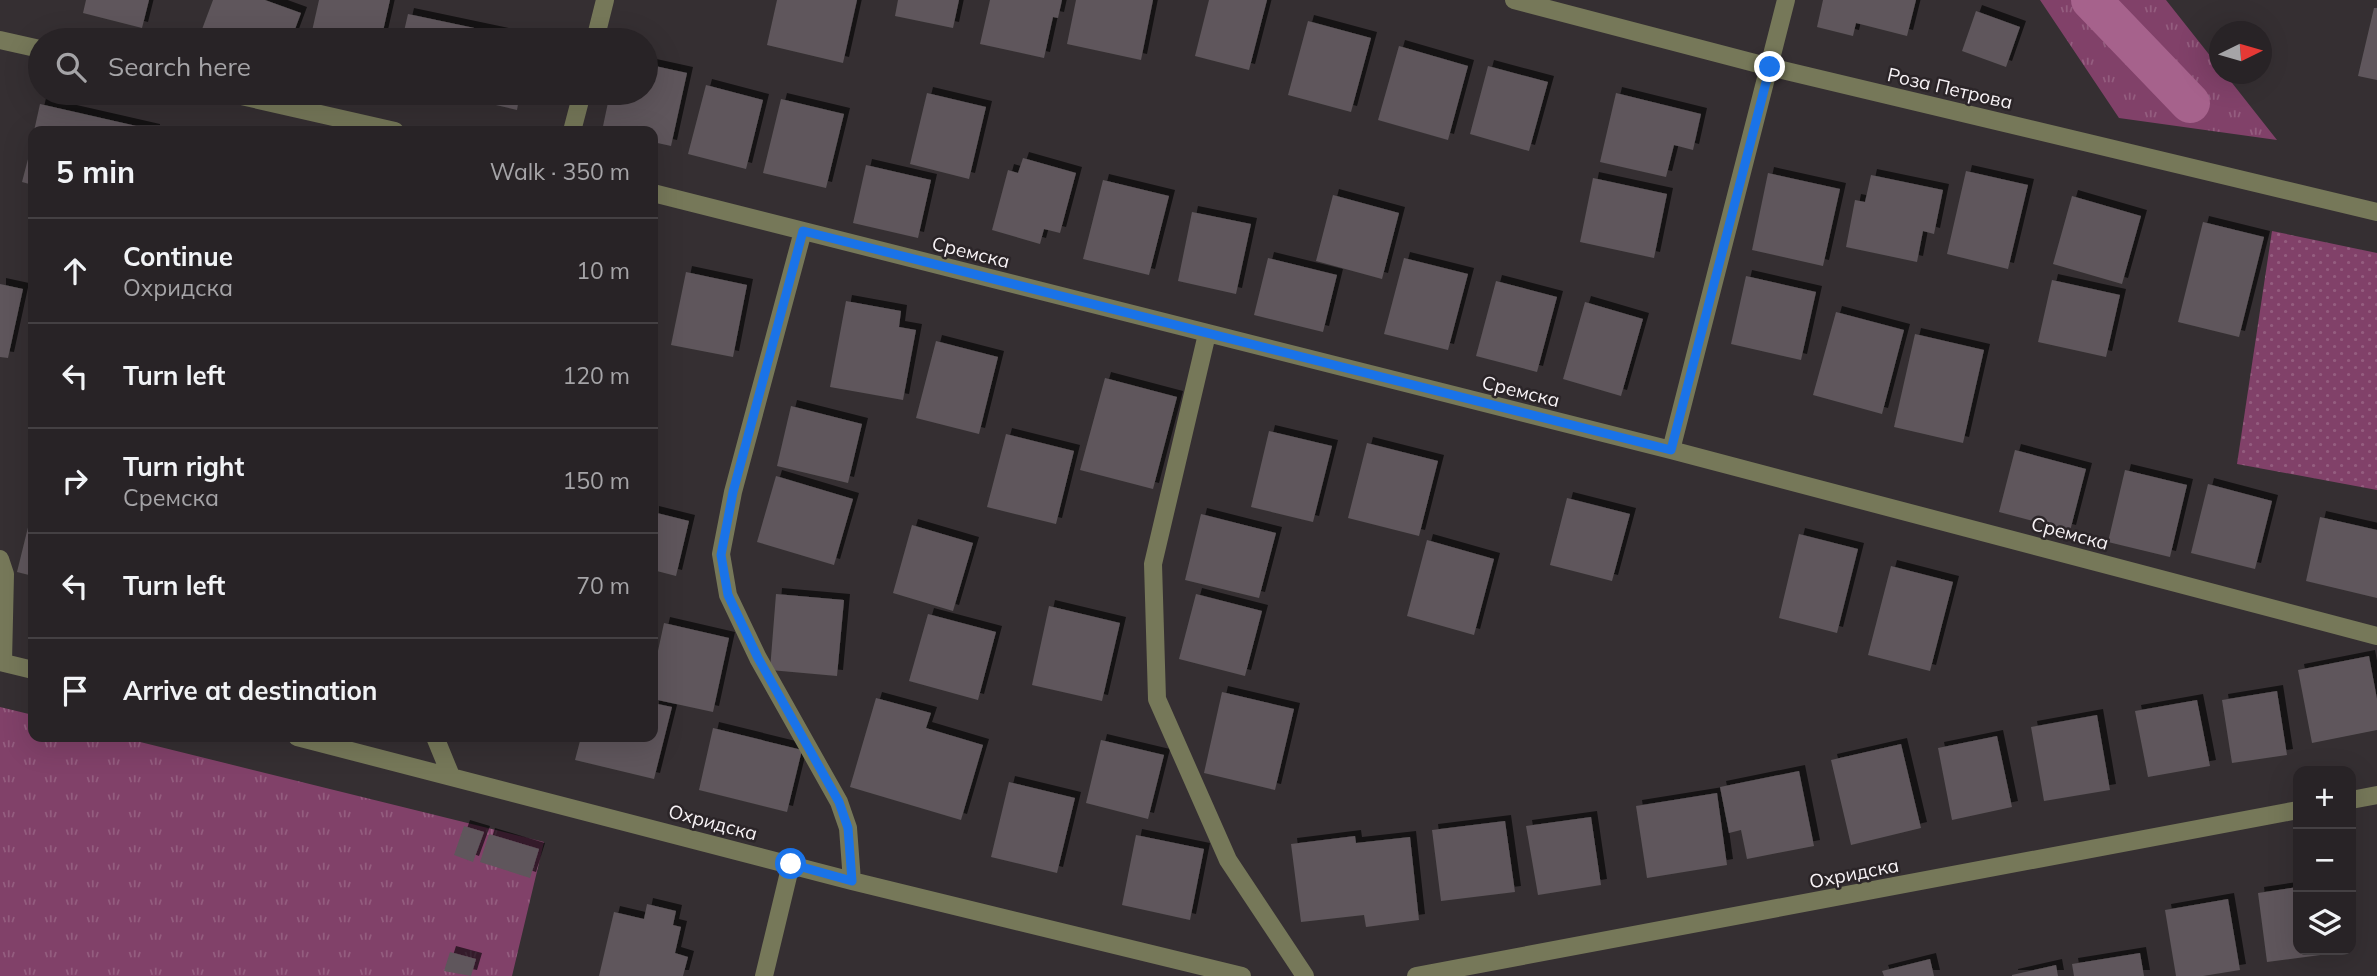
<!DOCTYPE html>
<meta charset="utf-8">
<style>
:root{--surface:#282326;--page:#302b2e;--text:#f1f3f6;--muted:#a5a4a7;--line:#444043}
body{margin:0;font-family:Mulish,sans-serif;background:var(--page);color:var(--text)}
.controls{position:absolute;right:21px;bottom:21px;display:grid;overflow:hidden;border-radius:14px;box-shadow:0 7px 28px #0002}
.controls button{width:63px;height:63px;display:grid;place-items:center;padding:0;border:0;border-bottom:2px solid var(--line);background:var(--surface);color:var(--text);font:35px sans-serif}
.compass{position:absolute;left:2209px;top:21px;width:63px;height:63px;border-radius:50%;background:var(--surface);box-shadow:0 7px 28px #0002;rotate:85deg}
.stop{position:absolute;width:21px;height:21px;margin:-16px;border:5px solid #1a73e8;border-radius:50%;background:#fff}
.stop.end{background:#1a73e8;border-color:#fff;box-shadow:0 2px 7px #0008}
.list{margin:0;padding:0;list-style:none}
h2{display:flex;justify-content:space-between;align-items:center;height:91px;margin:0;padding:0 28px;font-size:30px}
h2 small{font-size:23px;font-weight:400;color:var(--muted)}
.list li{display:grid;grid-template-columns:46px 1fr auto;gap:21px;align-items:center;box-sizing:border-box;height:105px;padding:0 28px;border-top:2px solid var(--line)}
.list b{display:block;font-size:26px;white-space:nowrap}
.list p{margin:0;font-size:23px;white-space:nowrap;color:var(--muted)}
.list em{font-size:23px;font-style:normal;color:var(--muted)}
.icon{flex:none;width:38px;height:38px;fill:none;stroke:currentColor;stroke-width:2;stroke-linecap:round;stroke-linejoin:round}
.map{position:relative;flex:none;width:2377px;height:976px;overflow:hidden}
.search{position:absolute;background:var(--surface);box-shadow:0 7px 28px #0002;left:28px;top:28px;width:630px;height:77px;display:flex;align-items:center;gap:18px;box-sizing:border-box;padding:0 24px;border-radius:38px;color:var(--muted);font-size:26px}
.panel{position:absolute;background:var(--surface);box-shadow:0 7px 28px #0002;left:28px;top:126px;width:630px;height:616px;border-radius:14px}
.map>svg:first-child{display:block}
</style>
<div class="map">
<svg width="2377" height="976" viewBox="0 0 2377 976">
<defs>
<pattern id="grass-tufts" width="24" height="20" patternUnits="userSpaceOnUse" patternTransform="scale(1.75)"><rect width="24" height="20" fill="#814169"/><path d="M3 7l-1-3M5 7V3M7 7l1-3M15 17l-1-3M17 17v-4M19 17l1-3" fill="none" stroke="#945d7f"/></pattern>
<pattern id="park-dots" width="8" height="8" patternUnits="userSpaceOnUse" patternTransform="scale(1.75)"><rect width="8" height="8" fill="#814169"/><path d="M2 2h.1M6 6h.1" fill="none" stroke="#945d7f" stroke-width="1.8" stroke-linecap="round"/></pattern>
<filter id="shadow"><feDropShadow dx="6" dy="-6" stdDeviation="0" flood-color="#0009"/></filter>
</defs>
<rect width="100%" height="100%" fill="#352f32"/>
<path fill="url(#grass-tufts)" d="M2040,0H2166L2219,67L2220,74H2225L2277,140L2119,118Z
M0,707L33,715V737H120L544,842L512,976H0Z"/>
<path fill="url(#park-dots)" d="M2272,231L2377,253V490L2237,464Z"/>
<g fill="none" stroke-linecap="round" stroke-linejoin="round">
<path stroke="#a6628c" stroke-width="40" d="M2091,0L2190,103"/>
</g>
<path fill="#5e575b" filter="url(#shadow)" d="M86,0H149L142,28L83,13Z
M213,0H265L301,13L291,40H198Z
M319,0H390L381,40H310Z
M777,0H857L843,63L767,45Z
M898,0H959L953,28L895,16Z
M990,0H1062L1058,18L1053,17L1044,58L980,44Z
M1076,0H1153L1141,60L1067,44Z
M1209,0H1267L1249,70L1195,56Z
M1823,0H1916L1907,36L1856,23L1853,36L1817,27Z
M2374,8H2377V80L2358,76Z
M1976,11L2020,27L2006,67L1962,51Z
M408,14L527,39V40H402Z
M1308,21L1371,38L1351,112L1288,95Z
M1399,46L1468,66L1448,140L1378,120Z
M646,64L687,73L671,146L653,142V131H602L610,93H646Z
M1488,66L1548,82L1529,151L1470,134Z
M706,85L763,100L746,169L688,154Z
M444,93H520L517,110Z
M927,93L986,107L969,179L910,164Z
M1616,93L1701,114L1693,150L1674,145L1666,177L1600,162Z
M781,99L844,114L826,188L763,173Z
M40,104L154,130V131H34Z
M33,140V185L22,182Z
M1023,158L1076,173L1060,233L1044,229L1040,244L992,230L1008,170L1018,173Z
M866,165L931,180L918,238L853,223Z
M1966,171L2028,185L2008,269L1947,254Z
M1768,173L1840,189L1823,266L1752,250Z
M1871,175L1943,190L1934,234L1923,231L1917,262L1846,247L1855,200L1865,202Z
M1593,178L1667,194L1654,258L1580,242Z
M1103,180L1169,196L1149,275L1083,259Z
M1333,195L1399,213L1382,279L1316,261Z
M2072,196L2141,216L2122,284L2053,264Z
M1192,212L1251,224L1236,294L1178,281Z
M2203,222L2264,237L2239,337L2178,322Z
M1268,258L1337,275L1323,332L1254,315Z
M1404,258L1468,274L1448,350L1384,334Z
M686,272L747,285L733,357L671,345Z
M1746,276L1816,292L1801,360L1731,344Z
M2052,280L2120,295L2106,357L2038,342Z
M1496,281L1557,297L1537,372L1476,356Z
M0,284L23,289L8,358L0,357Z
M846,301L901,311L899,327L916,330L903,400L830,387Z
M1585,302L1643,319L1621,396L1563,379Z
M1836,312L1904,330L1882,414L1813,395Z
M1915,334L1984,350L1963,443L1894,427Z
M936,341L998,357L979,434L916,418Z
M1105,378L1177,397L1153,489L1080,470Z
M791,406L862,424L848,483L777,466Z
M1269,431L1332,446L1313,522L1251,507Z
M1006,434L1074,451L1056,524L987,507Z
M1367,443L1438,461L1419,536L1348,518Z
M2015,450L2086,469L2070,531L1999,512Z
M2125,470L2187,485L2170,557L2108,542Z
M776,476L853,499L834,565L757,542Z
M2208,484L2272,501L2255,569L2191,553Z
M1567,498L1630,514L1612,581L1550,565Z
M32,511H33V576L17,572Z
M653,512L689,521L676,576L653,570Z
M1201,514L1276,533L1259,598L1185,580Z
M2320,517L2377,530V598L2306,581Z
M912,525L973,543L953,611L893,593Z
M1799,534L1858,549L1837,633L1779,618Z
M1427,540L1494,559L1474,635L1407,616Z
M1891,566L1953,582L1930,671L1868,655Z
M776,594L844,600L837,676L770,670Z
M1196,594L1262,611L1245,676L1179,659Z
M1049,606L1120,623L1102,701L1032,685Z
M928,614L996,632L978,700L909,681Z
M664,623L729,638L713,712L653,699V674Z
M2369,656L2377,699V730L2312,743L2298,670Z
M2277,691L2287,755L2232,763L2222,700Z
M1222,692L1294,709L1275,790L1204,773Z
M876,698L931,713L926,728L983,745L961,820L850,787Z
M2197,700L2210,766L2148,777L2135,711Z
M653,703L672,707L654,779L575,760L581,737H653Z
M2097,715L2110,790L2044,801L2031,727Z
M713,728L802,750L787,812L699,790Z
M1997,736L2012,807L1952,820L1938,748Z
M1101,740L1164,755L1148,819L1086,803Z
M1901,744L1921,828L1851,845L1831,760Z
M1799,771L1814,846L1747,859L1741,830L1729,833L1720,787Z
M1009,782L1075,798L1057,873L991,857Z
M1717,793L1727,865L1647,878L1636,806Z
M1591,817L1601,885L1538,895L1526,826Z
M1505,821L1515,892L1441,901L1432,830Z
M464,826L484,832L473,862L454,855Z
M489,834L539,849L530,878L480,862Z
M1136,835L1204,849L1190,920L1122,905Z
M1355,836L1356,843L1410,837L1419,920L1366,927L1364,915L1301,922L1291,844Z
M2298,887V950H2328V954L2267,962L2258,893Z
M2228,899L2240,970L2203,976H2176L2165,910Z
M647,904L676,911L673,925L681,927L675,953L688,957L683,976H599L614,912L644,919Z
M450,952L476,959L471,976L444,971Z
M2140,953L2144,976H2074L2072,964Z
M1930,959L1934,976H1884L1882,971Z
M2056,965L2058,976H2012V975Z"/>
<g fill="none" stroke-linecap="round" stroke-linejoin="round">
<path stroke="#767859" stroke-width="18" d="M1514,0L1770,67L2377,212
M0,40L40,49
M595,40L605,0
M228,93L395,131
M572,131L582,93
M653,193L1671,450L2377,636
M803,231L733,492L721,554L728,595L758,658L839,802L848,828L852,881
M1207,334L1153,564L1157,699L1228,860L1305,976
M1671,450L1786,0
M0,559L5,574L3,662
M0,662L33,670
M297,737L852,881L1242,976
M435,737L451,776
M2351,800L2377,795
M764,976L791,864
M1416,976L2298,810"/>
</g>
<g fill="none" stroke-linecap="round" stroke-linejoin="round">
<path stroke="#1a73e8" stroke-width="9" d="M791,864L852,881L848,828L839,802L758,658L728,595L721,555L733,492L803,231L1671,450L1770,67"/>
</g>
<g text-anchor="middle" stroke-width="5" stroke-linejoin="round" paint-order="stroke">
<g font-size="19" fill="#f8f3f6" stroke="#2b2528">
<text transform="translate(1950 88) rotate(13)" y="7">Роза Петрова</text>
<text transform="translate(971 252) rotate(14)" y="7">Сремска</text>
<text transform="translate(1521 391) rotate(14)" y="7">Сремска</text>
<text transform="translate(2070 533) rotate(15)" y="7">Сремска</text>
<text transform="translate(713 822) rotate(15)" y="7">Охридска</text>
<text transform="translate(1854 873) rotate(-11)" y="7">Охридска</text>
</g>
</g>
</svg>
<div class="controls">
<button>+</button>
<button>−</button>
<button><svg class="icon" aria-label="layers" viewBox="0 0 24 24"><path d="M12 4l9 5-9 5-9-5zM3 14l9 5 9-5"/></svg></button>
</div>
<svg class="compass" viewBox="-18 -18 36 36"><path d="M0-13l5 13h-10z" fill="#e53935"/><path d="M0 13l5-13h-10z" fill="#a5a4a7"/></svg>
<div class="stop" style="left:791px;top:864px"></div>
<div class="stop end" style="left:1770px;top:67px"></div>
<div class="search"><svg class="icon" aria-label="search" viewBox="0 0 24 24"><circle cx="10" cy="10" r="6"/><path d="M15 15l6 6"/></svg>Search here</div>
<section class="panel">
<h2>5 min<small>Walk · 350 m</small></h2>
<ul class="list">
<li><svg class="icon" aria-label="ahead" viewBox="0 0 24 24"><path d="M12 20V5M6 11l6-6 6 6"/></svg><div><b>Continue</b><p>Охридска</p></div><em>10 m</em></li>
<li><svg class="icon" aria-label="left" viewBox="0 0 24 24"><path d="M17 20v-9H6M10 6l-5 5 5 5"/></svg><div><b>Turn left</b></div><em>120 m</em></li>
<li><svg class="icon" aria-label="right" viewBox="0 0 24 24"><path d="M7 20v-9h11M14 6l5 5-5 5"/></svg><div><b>Turn right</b><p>Сремска</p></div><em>150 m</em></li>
<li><svg class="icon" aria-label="left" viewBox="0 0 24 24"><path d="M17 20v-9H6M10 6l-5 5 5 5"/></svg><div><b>Turn left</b></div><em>70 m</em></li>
<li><svg class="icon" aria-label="arrive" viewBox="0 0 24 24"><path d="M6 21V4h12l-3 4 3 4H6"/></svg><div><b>Arrive at destination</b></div></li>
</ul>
</section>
</div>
